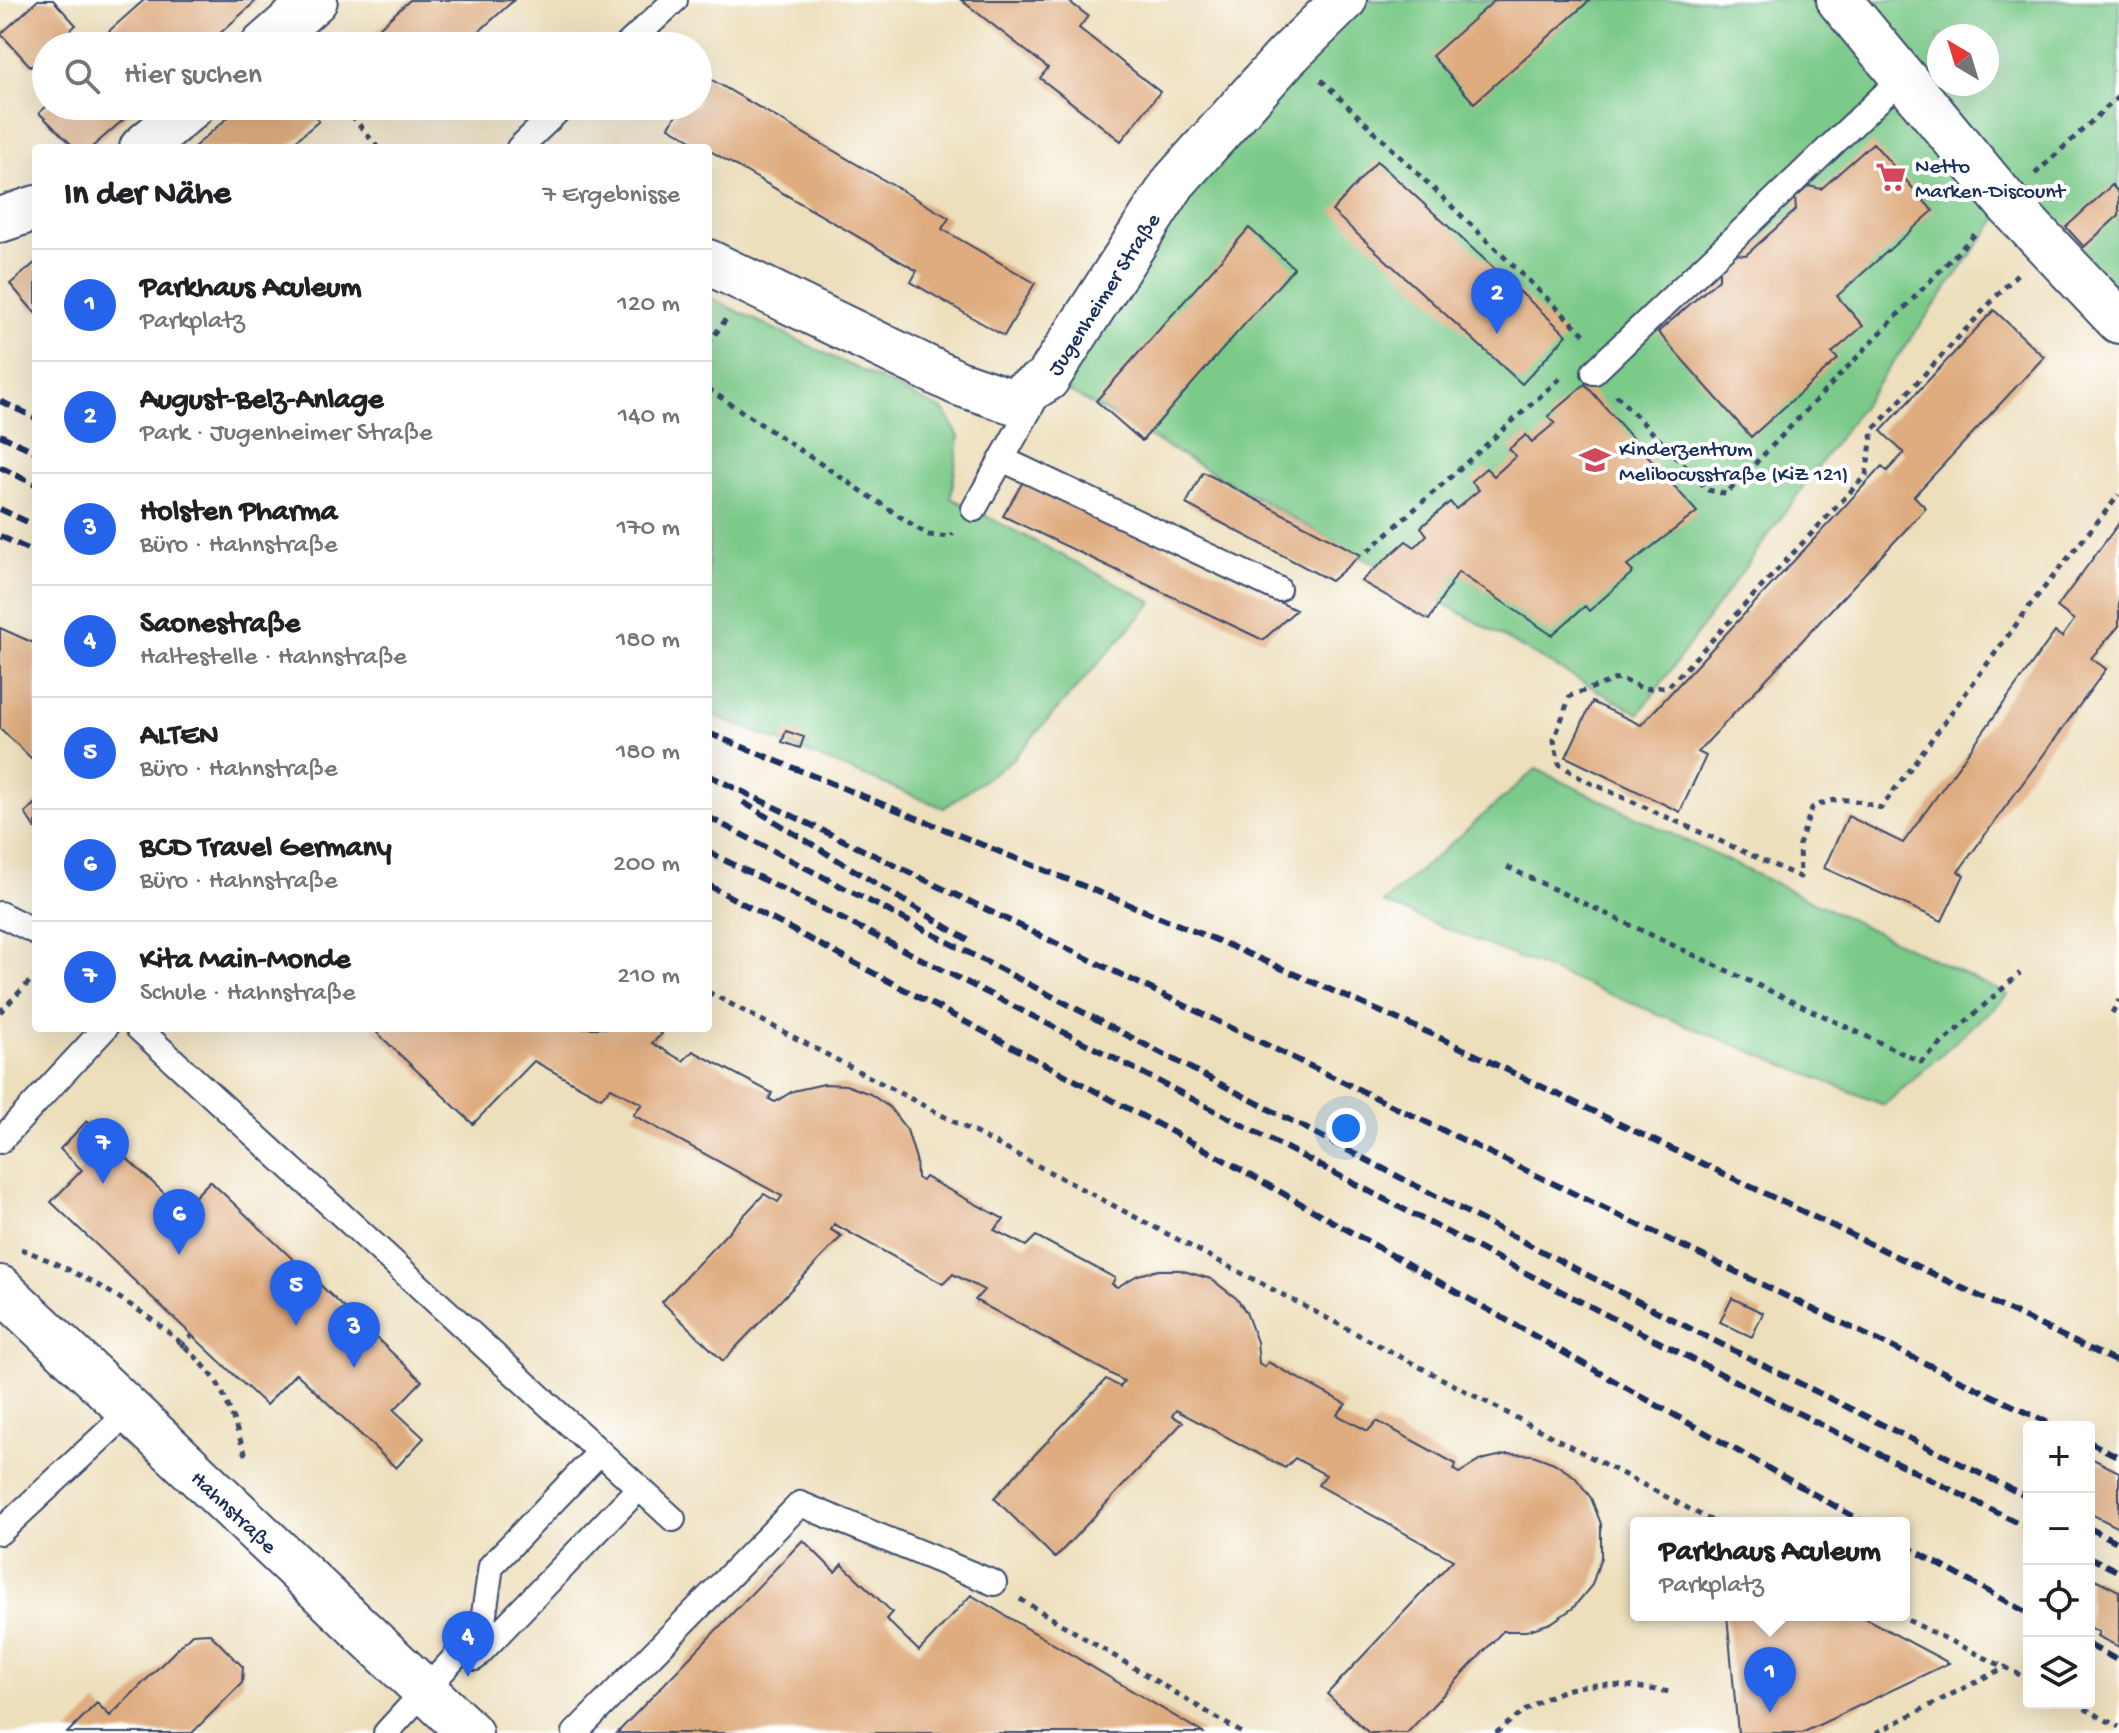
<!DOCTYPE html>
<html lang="de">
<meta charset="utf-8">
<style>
:root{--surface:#fff;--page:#f6f6f6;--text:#202124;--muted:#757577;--line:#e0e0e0;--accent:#2563eb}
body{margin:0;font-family:"Gochi Hand",sans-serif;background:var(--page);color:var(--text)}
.controls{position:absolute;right:24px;bottom:24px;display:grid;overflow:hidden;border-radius:8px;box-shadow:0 8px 32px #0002}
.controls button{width:72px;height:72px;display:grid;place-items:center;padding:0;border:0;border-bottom:2px solid var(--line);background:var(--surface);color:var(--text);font:40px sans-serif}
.compass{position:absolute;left:1927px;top:24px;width:72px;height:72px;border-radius:50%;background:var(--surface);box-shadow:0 8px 32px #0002;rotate:322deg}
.you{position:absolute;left:1346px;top:1128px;width:28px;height:28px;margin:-20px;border:6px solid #fff;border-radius:50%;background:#1a73e8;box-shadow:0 0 0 12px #1a73e833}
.badge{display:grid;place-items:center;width:52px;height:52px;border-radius:50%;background:var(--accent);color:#fff;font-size:26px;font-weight:700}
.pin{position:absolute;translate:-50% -66px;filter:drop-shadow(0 2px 4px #0008)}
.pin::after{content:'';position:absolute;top:42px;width:28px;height:24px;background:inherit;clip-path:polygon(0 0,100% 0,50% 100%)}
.popup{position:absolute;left:1630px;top:1517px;width:280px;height:104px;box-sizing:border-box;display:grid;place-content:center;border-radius:8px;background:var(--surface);filter:drop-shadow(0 2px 6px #0005);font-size:26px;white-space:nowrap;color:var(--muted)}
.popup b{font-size:30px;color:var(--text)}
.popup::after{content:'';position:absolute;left:50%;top:100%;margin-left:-16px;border:16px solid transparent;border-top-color:var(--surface)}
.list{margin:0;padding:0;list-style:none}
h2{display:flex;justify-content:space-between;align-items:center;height:104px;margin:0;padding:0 32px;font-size:34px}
h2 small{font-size:26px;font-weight:400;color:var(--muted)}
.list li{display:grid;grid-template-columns:52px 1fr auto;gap:24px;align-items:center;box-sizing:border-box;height:112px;padding:0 32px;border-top:2px solid var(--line)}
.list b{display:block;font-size:30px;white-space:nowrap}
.list p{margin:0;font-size:26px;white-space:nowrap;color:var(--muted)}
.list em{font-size:26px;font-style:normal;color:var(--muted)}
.icon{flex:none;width:44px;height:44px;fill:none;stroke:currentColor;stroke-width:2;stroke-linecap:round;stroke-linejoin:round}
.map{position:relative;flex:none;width:2119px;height:1733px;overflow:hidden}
.search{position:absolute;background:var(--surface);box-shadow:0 8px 32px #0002;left:32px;top:32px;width:680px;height:88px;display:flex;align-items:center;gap:20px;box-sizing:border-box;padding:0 28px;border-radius:44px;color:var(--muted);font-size:30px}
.panel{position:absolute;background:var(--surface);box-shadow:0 8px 32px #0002;left:32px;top:144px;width:680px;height:888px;border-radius:8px}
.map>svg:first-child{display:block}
</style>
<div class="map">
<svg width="2119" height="1733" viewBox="0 0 2119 1733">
<rect width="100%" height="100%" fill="#fff"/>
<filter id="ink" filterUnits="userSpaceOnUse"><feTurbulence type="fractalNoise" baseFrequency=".0125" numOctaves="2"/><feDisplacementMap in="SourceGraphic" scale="16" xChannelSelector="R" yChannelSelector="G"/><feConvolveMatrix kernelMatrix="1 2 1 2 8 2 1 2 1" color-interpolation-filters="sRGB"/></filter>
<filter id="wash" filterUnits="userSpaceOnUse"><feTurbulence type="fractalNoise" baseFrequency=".006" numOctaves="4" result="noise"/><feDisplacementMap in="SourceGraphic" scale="32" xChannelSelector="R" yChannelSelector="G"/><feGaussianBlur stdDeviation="1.8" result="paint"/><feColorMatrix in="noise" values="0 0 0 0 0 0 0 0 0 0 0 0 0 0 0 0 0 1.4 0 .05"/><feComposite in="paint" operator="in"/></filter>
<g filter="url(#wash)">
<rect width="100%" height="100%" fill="#eddfbc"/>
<path fill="#7bca8a" stroke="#4b7c74" stroke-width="2" fill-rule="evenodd" d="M1346,0H2119V290L2008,204L1639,714L1047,379L1285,58ZM1939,36H1987V84H1939Z
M708,297L945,411L959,437L951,498L1153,602L1013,759L944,808L708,713Z
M1536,769L2008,995L1884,1105L1383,903Z"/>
<g id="blocks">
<path fill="#dfac7f" d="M38,0H53L76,25L53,46H46V52L31,67L1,34Z
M144,0H257L206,46H113L118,42L109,31Z
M410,0H514L463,46H359Z
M961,0H1067L1088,16L1079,28L1160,92L1121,141L1040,78L1048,68Z
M1495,0H1590L1474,103L1432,56Z
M700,73L949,218L942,229L1035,283L1004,336L911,282L917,271L669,127L681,106H698Z
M47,106H139L91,148H75L39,113Z
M241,106H303L319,121L287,148H193Z
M1873,143L1933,211L1837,296L1863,326L1832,353L1838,359L1751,437L1658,332L1719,279V266L1733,254L1746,255L1796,210L1795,198L1809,186L1821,189Z
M1377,161L1567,335L1522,384L1332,211Z
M2112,185L2119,193V215L2084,247L2066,227Z
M1249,228L1294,268L1142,441L1096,401Z
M36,262V314L10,284Z
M1994,310L2044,357L1914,496L1926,508L1698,752L1706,756L1680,812L1566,757L1592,702L1641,725L1882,466L1887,471L1904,453L1881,431Z
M1585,384L1697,512L1627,566L1633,572L1589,611L1585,606L1552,635L1458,572L1429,620L1361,581L1406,541L1415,547L1427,535L1421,527L1450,502L1456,509L1479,490L1471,481L1486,468L1494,476L1516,456L1509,449L1526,435L1532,442L1555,423L1548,416Z
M1203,472L1361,555L1331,581L1186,504Z
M1024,480L1296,610L1263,640L1003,516Z
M2119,523V626L2091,658L2106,669L1958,872L1964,875L1942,921L1824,868L1848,816L1903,843L2055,632L2062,637L2074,620L2057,607Z
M0,628L36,644V763L0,728Z
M786,731L804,737L800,748L782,742Z
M36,802V830L25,813Z
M372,1028H651L662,1034L652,1043L683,1061L693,1051L772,1093L769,1099L775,1102L793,1091L824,1084L846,1085L870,1094L889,1107L907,1130L916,1159L917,1178L922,1181L925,1177L1004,1219L994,1230L1026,1246L1036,1236L1115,1278L1112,1284L1117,1287L1138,1275L1159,1270H1180L1211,1279L1236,1298L1246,1312L1257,1342L1259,1363L1264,1367L1268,1362L1346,1404L1337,1415L1368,1431L1377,1421L1456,1464L1454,1470L1459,1473L1481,1460L1507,1454L1533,1455L1554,1463L1575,1477L1591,1498L1601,1524V1557L1592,1585L1573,1608L1551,1623L1526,1631H1503L1407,1733H1369L1327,1694L1453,1560L1318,1485L1326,1475L1295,1458L1285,1468L1176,1410L1172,1416L1183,1422L1055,1558L994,1498L1106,1379L1120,1387L1124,1381L975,1300L984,1290L953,1274L943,1284L834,1224L831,1230L842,1236L723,1361L662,1302L764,1194L778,1202L782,1196L633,1115L642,1104L611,1088L601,1098L534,1061L473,1124Z
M87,1121L182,1210L210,1181L422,1381L394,1410L424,1438L396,1468L296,1373L266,1405L51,1202L82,1170L60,1149Z
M1732,1298L1763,1313L1752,1337L1720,1322Z
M2091,1458L2119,1472V1528L2089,1513Z
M803,1540L835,1572L842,1564L892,1612L886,1619L919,1651L971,1595L1203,1733H617Z
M2089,1576L2119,1591V1647L2097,1636L2099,1632L2089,1627Z
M1727,1615H1859L1949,1663L1802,1733H1738Z
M209,1633L243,1667L242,1683L192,1733H67L97,1703L110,1716L192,1634Z"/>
</g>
</g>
<g filter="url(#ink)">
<use href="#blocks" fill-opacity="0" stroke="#3a496c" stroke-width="2"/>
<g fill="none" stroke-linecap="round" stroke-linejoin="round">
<g stroke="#3a496c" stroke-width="28">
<path id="service" d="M626,46L675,0
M519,148L563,106
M1594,372L1903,77
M1002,459L1278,589
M974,509L1041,389
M0,914L36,932
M138,1028L673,1519
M0,1141L105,1028
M0,1532L130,1411
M475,1658L639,1488
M386,1733L482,1628L491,1566L600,1452
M575,1733L800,1504L994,1583"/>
</g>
<g stroke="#3a496c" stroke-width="48">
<g id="minor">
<path d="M1839,0L2008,204L2119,321"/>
<path d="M263,46L315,0"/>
<path d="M142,148L192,106"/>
<path d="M0,220L36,208"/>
<path id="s1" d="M708,262L958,383L1011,401L1047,379L1174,182L1285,58L1344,0"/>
<path id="s2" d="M0,1288L470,1733"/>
</g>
</g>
<path stroke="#3a496c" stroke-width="5" stroke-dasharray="6 6" stroke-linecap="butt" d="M1321,80L1587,337
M344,106L378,148
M2035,174L2119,96
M2017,274L1873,430L1866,475L1669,686L1644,689L1619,678L1570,696L1554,740L1559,764L1582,779L1800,877L1799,845L1812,808C1838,795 1854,799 1881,808L2035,599L2119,495
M708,344L727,318
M708,389L928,535L950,537L953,533
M1616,395L1708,490L1726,494L1978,231
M1368,551L1564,375
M1507,867L1921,1062L2020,973
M708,992L1716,1523
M0,1012L36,975
M2112,1013L2119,1000
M21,1249C83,1272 168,1321 210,1373C227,1393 235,1428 245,1452L241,1457
M181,1347L192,1335
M1020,1599L1242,1733
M1897,1615L2004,1667
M2074,1703L2119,1727
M1496,1733C1563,1677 1588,1680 1671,1692
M1876,1733L2005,1667L2029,1680"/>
<use href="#service" stroke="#fff" stroke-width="24"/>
<use href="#minor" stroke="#fff" stroke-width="44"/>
<path stroke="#1b2f5e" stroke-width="6" stroke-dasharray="12 6" stroke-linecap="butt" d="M0,401L36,418
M0,435L36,452
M0,467L36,485
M0,509L36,526
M0,536L36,553
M708,733L1221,942L1434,1035L2119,1363
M708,775L2057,1427
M743,802L968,940
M708,817L1693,1330L2029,1498
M708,852C1152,1071 1584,1311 2029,1528
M708,885L1208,1151L1865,1523
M2089,1442L2119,1457
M2089,1528L2119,1543
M1904,1545L2029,1614
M2089,1557L2119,1572
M2089,1645L2119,1661"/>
</g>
</g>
<defs>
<g id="supermarket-bare" transform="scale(2.4)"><path d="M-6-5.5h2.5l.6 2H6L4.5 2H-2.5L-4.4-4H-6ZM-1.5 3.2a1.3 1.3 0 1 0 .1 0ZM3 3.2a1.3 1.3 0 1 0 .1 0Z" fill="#d1495b" stroke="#fff" stroke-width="2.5" paint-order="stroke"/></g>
<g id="school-bare" transform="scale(2.4)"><path d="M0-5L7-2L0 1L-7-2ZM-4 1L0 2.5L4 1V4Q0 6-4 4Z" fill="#d1495b" stroke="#fff" stroke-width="2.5" paint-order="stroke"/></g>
</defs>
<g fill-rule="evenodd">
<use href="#supermarket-bare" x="1891" y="177"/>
<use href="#school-bare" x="1595" y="460"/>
</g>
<g text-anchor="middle" stroke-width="8" stroke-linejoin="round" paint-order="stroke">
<g font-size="22" fill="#1b2f5e" stroke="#fff" text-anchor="start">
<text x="1915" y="172">Netto<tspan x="1915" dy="25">Marken-Discount</tspan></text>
<text x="1619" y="455">Kinderzentrum<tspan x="1619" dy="25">Melibocusstraße (KiZ 121)</tspan></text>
</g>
<g font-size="22" fill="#1b2f5e" stroke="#fff">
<text dy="8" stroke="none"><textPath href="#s1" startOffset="478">Jugenheimer Straße</textPath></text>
<text dy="8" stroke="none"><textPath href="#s2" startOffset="324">Hahnstraße</textPath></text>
</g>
</g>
</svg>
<div class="controls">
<button>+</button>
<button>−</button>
<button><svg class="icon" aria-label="locate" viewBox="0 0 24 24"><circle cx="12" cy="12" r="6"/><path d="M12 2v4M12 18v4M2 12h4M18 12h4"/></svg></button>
<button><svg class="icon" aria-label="layers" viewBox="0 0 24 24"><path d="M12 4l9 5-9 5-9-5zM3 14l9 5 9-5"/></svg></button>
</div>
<svg class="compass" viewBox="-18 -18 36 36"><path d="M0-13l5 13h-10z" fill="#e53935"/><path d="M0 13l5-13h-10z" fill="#757577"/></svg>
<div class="you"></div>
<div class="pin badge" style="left:1770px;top:1713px">1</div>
<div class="popup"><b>Parkhaus Aculeum</b>Parkplatz</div>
<div class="pin badge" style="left:1497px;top:334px">2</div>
<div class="pin badge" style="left:354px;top:1368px">3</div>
<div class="pin badge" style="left:468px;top:1677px">4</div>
<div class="pin badge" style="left:296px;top:1326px">5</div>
<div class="pin badge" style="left:179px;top:1255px">6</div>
<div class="pin badge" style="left:103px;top:1184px">7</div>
<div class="search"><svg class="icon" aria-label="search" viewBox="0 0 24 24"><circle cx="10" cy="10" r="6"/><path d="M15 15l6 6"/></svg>Hier suchen</div>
<section class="panel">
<h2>In der Nähe<small>7 Ergebnisse</small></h2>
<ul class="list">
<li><span class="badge">1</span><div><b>Parkhaus Aculeum</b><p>Parkplatz</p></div><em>120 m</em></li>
<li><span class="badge">2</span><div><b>August-Belz-Anlage</b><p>Park · Jugenheimer Straße</p></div><em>140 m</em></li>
<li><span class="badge">3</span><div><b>Holsten Pharma</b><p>Büro · Hahnstraße</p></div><em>170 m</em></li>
<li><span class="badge">4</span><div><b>Saonestraße</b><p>Haltestelle · Hahnstraße</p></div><em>180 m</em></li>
<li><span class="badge">5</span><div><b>ALTEN</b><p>Büro · Hahnstraße</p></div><em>180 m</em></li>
<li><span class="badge">6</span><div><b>BCD Travel Germany</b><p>Büro · Hahnstraße</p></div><em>200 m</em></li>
<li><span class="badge">7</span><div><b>Kita Main-Monde</b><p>Schule · Hahnstraße</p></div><em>210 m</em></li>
</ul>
</section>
</div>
